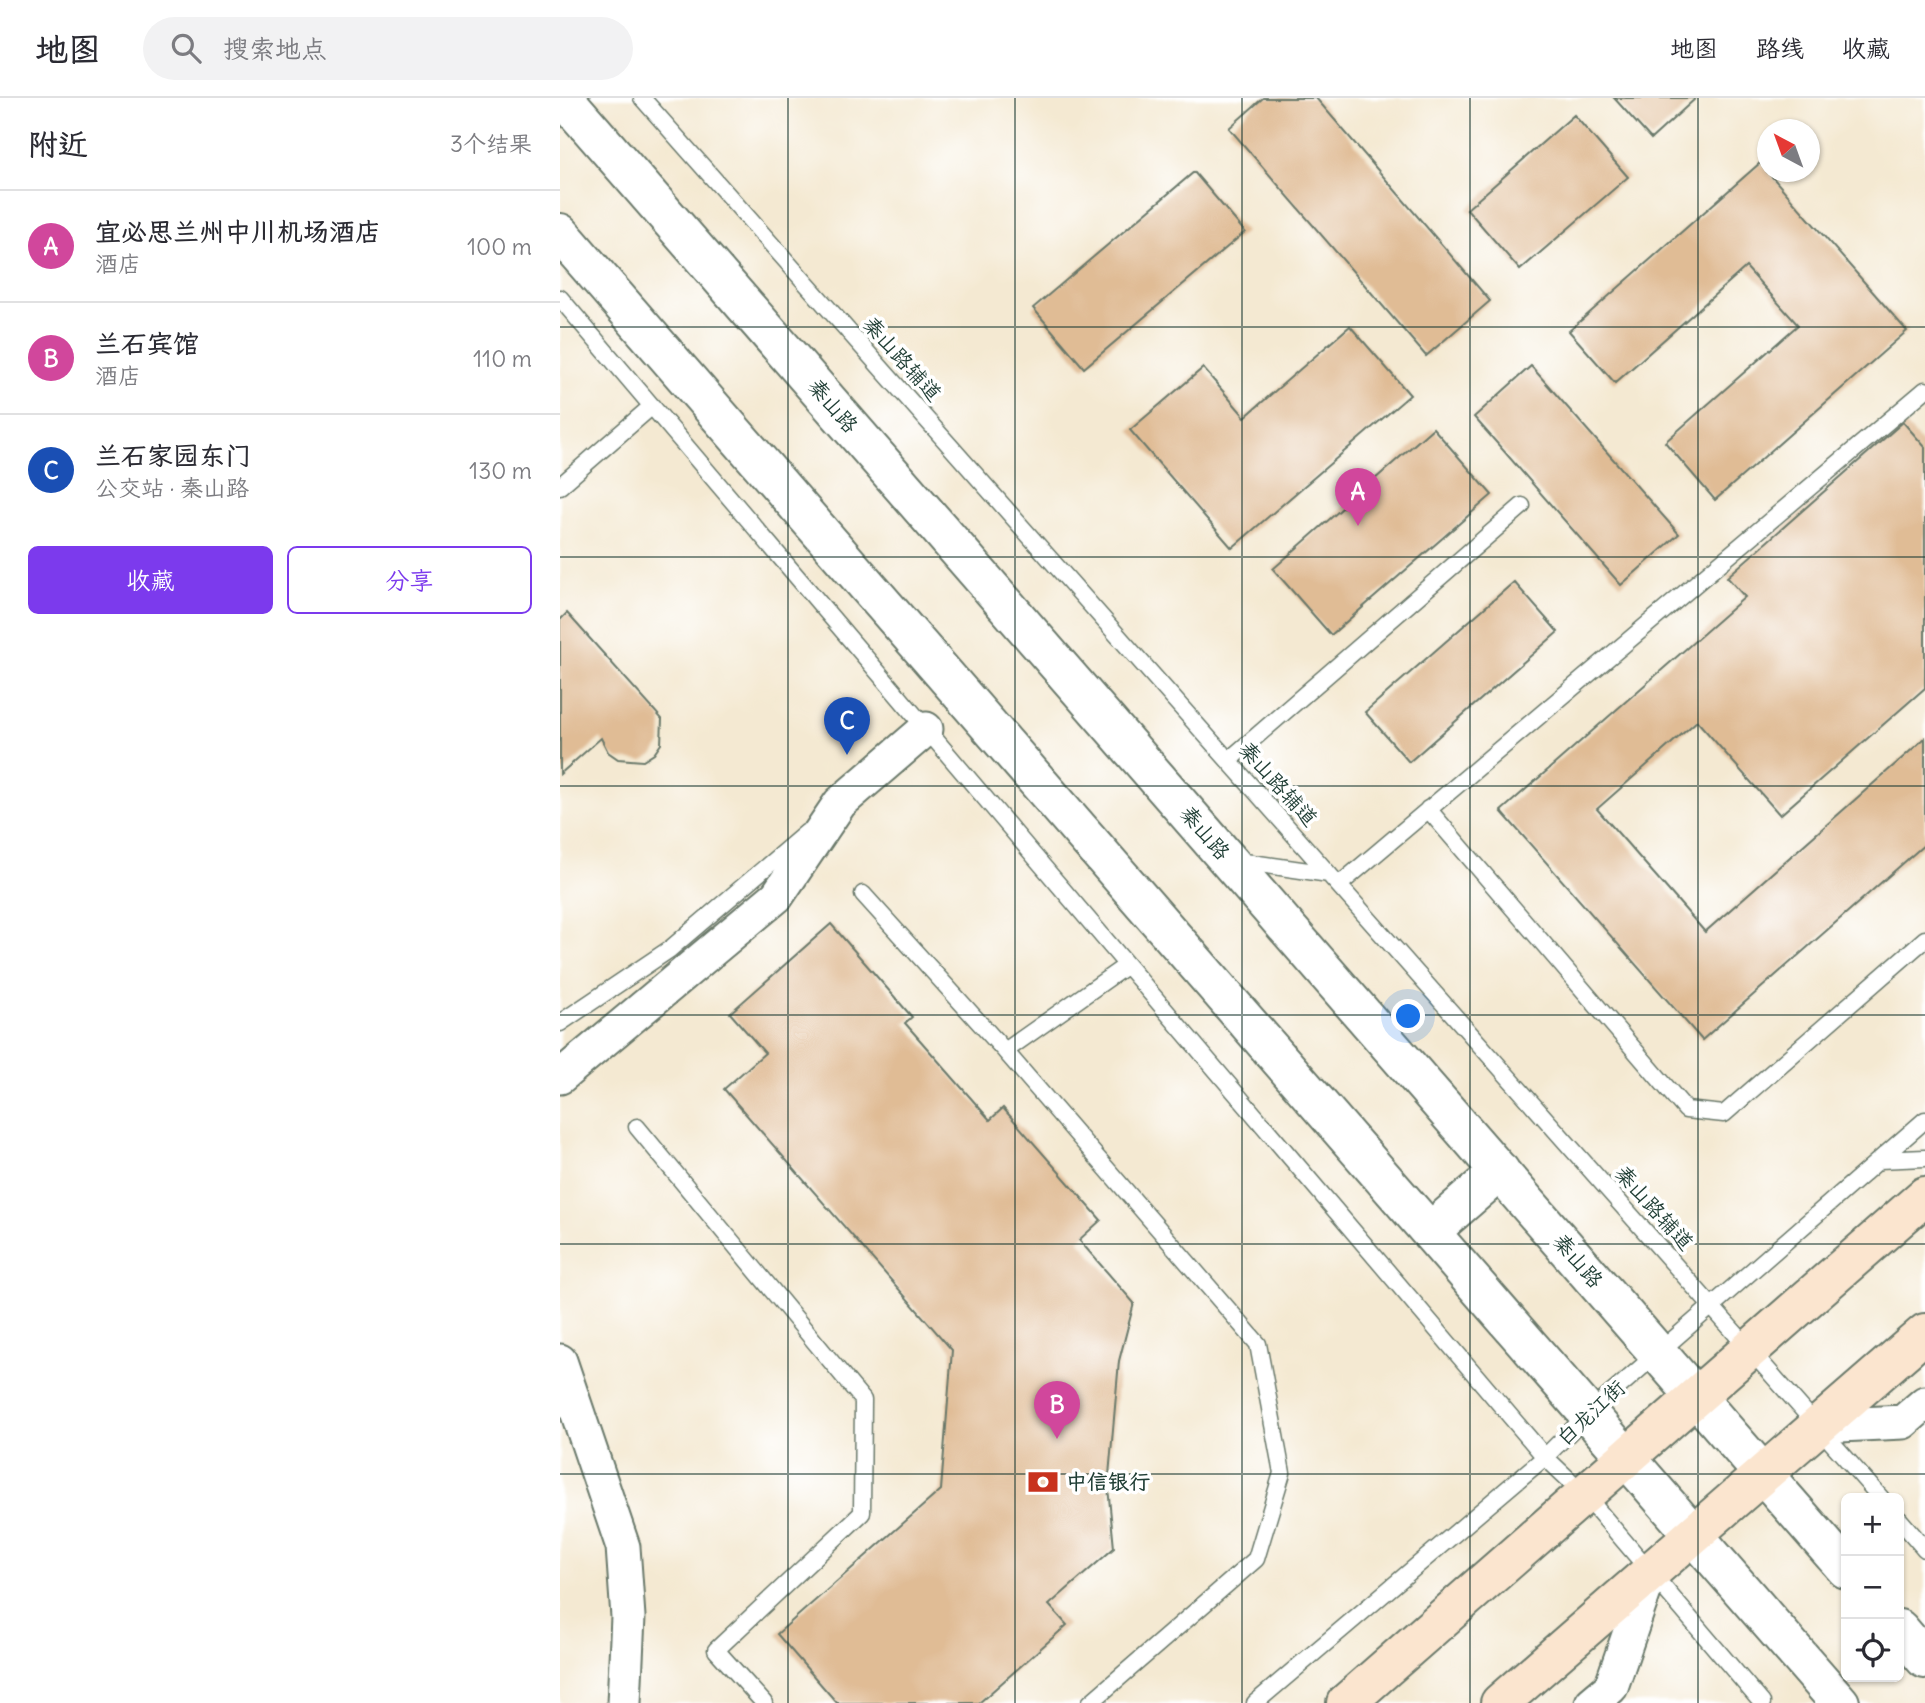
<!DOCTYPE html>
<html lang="zh">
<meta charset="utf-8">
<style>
:root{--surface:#fff;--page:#f2f2f3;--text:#2b2b33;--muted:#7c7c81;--line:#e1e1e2;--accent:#7c3aed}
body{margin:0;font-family:Delius,"LXGW WenKai TC",sans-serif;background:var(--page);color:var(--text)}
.controls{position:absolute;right:21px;bottom:21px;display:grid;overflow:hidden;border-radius:10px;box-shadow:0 2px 5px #0004}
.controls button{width:63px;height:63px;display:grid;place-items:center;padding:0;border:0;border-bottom:2px solid var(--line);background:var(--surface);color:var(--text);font:35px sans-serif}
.compass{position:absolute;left:1197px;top:21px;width:63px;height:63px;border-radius:50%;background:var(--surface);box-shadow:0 2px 5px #0004;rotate:319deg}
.you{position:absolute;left:849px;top:919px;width:24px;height:24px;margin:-18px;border:5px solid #fff;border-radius:50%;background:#1a73e8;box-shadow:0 0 0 10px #1a73e833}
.badge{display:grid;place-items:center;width:46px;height:46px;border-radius:50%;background:var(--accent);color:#fff;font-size:23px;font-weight:700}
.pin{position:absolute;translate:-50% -58px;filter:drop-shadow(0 2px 4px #0008)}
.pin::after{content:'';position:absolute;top:37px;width:24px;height:21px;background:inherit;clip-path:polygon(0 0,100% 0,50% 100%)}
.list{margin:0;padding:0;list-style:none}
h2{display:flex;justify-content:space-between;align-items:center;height:91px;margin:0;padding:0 28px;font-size:30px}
h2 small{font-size:23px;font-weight:400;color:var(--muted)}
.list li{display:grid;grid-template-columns:46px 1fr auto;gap:21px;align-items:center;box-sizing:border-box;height:112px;padding:0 28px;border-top:2px solid var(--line)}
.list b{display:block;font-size:26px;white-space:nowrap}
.list p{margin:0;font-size:23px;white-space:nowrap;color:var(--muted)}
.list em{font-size:23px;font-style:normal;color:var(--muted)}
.actions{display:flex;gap:14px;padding:21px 28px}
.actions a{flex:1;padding:16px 0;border:2px solid var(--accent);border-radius:10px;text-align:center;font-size:24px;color:var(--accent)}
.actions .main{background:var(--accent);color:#fff}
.icon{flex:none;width:38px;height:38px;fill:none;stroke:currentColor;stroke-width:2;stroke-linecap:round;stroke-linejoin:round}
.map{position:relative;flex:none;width:1365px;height:1605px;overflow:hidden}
header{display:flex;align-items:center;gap:42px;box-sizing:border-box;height:98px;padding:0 35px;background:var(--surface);border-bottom:2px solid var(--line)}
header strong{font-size:33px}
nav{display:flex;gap:38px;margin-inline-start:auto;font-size:24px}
.search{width:490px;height:63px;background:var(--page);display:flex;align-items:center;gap:18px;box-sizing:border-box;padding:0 24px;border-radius:38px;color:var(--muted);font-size:26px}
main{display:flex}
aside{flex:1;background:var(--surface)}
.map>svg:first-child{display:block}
</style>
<header>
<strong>地图</strong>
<div class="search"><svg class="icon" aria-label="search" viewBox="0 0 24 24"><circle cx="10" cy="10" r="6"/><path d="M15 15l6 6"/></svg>搜索地点</div>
<nav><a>地图</a><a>路线</a><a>收藏</a></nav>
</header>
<main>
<aside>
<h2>附近<small>3个结果</small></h2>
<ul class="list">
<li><span class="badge" style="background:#d1479c">A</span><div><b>宜必思兰州中川机场酒店</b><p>酒店</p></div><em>100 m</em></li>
<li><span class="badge" style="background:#d1479c">B</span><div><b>兰石宾馆</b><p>酒店</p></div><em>110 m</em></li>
<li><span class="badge" style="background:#1a4fb4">C</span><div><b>兰石家园东门</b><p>公交站 · 秦山路</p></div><em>130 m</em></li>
</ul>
<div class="actions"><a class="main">收藏</a><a>分享</a></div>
</aside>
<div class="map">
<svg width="1365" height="1605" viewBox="0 0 1365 1605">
<rect width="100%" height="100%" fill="#fff"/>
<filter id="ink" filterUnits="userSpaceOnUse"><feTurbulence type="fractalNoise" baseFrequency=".0143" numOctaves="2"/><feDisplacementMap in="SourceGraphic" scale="14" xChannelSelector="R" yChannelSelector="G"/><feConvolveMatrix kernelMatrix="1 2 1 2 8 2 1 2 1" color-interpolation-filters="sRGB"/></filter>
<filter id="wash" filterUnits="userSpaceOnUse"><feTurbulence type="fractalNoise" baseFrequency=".00686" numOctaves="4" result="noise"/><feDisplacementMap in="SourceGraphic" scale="28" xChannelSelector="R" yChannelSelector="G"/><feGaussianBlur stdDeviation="1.57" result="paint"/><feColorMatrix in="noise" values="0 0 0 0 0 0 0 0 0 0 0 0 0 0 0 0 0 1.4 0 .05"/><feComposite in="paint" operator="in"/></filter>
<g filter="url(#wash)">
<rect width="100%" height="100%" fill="#f4e9d2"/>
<g id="blocks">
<path fill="#e0bc95" d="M703,0H756L930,203L866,258L669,30Z
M1054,0H1136L1091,41Z
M1014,17L1068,79L960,172L907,111Z
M1200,65L1347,233L1155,402L1105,344L1238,227L1186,169L1055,285L1009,233Z
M634,74L685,134L524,270L473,210Z
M790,228L850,297L672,450L570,332L643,270L685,319Z
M971,268L1119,436L1061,487L914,319Z
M1343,324L1365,349V590L1220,717L1137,623L1037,711L1145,834L1365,640V746L1142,942L941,713L1185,499L1167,479Z
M873,330L932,397L771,537L713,471Z
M954,484L998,534L849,664L805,614Z
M7,515L102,621L101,646L94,656L83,663L58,661L48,654L41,640L0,676V522Z
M271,826L352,919L345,925L430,1022L443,1010L541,1122L519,1142L574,1205L559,1263L548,1389L554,1450L489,1507L507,1527L419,1605H277L217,1536L381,1392L392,1252L164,991L205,955L170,915Z"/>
</g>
</g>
<g filter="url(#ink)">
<use href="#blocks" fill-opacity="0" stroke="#6a796b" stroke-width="2"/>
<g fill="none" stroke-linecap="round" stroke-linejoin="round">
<g stroke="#6a796b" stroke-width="19">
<path id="service" d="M82,0L1321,1400
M0,200L985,1359L1024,1396L1202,1605
M0,388L92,308
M669,662L962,408
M868,711L1126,1012L1164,1016L1365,841
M678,763L769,776
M779,787L1365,292
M303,796L445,953L698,1246L722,1375L696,1461L530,1605
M0,925L110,851L247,734
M445,953L567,867
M77,1029L303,1302L302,1415L156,1552L204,1605
M1319,1062L1365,1060
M1339,1421L1365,1451
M695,1605L985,1359L1029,1315L1365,1022"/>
</g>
<g stroke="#6a796b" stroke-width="37">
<path id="minor" d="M0,979L217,798L280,705L366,631
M0,1263L63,1449L68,1519L64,1605
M1259,1328L1343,1324L1365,1305
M1032,1605L1051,1589L1090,1476"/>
</g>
<g stroke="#6a796b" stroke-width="42">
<path id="tertiary" d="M4,0L1286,1471
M0,135L1280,1605
M871,1133L940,1073
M1339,1531L1365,1561"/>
</g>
<g stroke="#6a796b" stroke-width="42">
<path id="secondary" d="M786,1605L1365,1098
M940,1605L1365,1235"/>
</g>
<use href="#service" stroke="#fff" stroke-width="16"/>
<use href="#minor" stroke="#fff" stroke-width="33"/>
<use href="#tertiary" stroke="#fff" stroke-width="38"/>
<use href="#secondary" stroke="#fbe5cf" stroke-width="38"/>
</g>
</g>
<path fill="none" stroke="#1f3d34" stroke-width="2" stroke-opacity="0.55" d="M228,0V1605M455,0V1605M682,0V1605M910,0V1605M1138,0V1605M0,229H1365M0,459H1365M0,688H1365M0,917H1365M0,1146H1365M0,1376H1365"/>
<defs>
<g id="bank-bare" transform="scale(2.415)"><path d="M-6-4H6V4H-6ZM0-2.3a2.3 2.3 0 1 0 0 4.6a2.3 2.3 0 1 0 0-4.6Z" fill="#c8321e" stroke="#fff" stroke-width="2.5" paint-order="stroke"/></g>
</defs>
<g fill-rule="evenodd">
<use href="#bank-bare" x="483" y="1384"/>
</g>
<g text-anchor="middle" stroke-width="7" stroke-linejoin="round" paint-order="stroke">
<g font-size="21" fill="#1f3d34" stroke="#fff">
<text transform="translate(342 261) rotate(48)" y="7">秦山路辅道</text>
<text transform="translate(273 308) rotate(49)" y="7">秦山路</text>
<text transform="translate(718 686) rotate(48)" y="7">秦山路辅道</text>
<text transform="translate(645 735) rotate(49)" y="7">秦山路</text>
<text transform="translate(1094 1110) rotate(48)" y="7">秦山路辅道</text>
<text transform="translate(1018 1163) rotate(49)" y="7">秦山路</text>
<text transform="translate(1031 1315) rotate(-43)" y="7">白龙江街</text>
</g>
<g font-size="21" font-weight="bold" fill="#1f3d34" stroke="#fff" text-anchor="start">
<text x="506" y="1391">中信银行</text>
</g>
</g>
</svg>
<div class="controls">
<button>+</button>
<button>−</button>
<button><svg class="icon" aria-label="locate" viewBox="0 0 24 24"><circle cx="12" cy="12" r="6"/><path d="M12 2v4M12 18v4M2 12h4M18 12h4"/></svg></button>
</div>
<svg class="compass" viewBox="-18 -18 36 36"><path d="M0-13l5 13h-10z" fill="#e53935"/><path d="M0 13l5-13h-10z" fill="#7c7c81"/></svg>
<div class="you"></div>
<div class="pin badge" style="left:798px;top:428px;background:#d1479c">A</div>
<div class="pin badge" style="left:497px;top:1341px;background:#d1479c">B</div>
<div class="pin badge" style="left:287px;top:657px;background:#1a4fb4">C</div>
</div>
</main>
